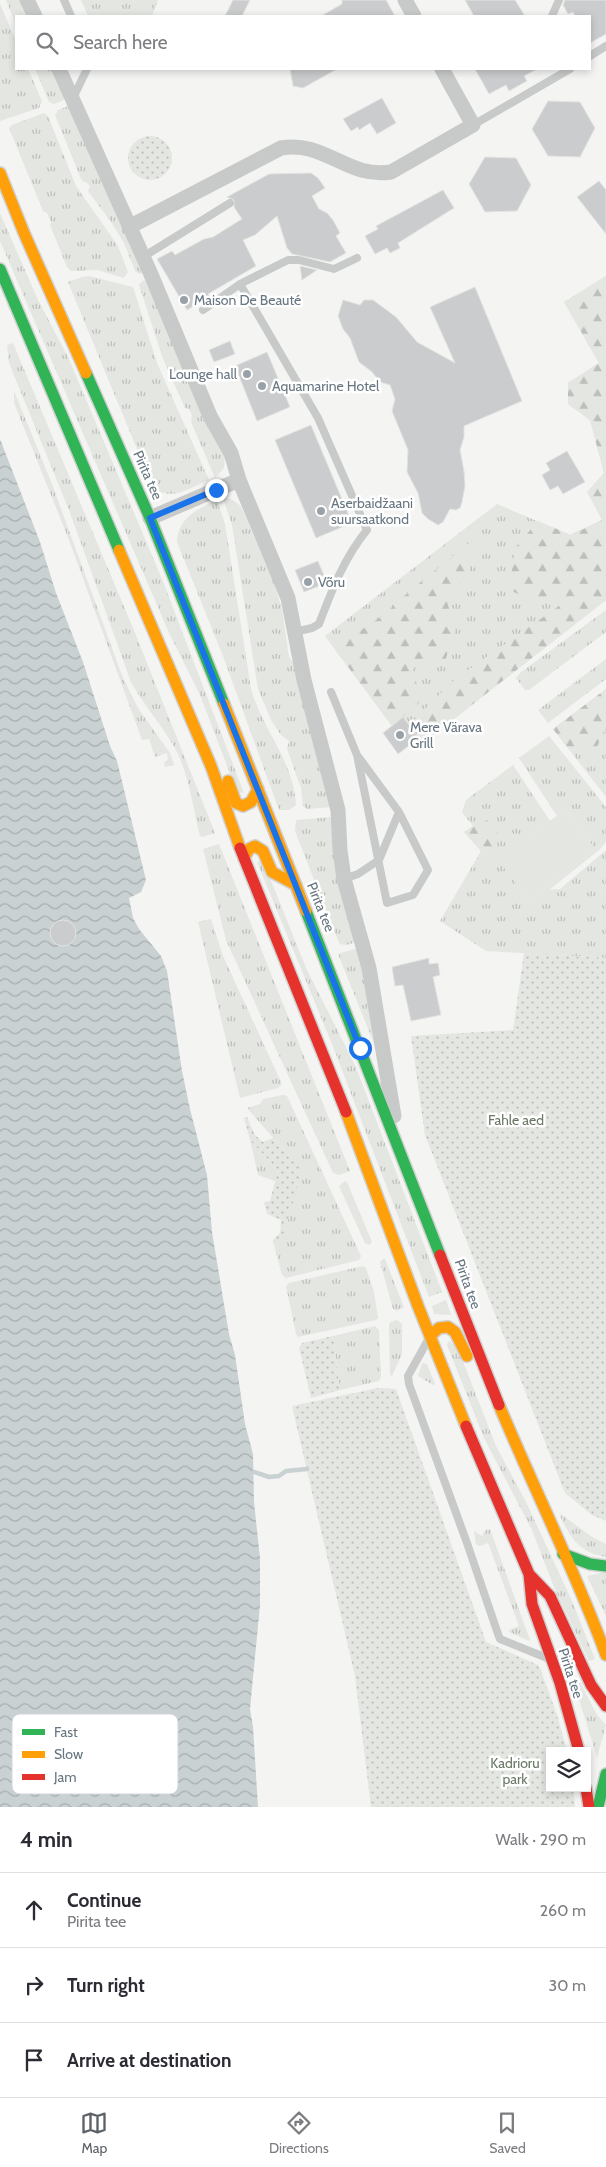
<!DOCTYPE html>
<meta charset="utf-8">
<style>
:root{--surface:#fff;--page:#f2f2f3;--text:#2b2b33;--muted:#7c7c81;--line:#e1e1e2;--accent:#5c6168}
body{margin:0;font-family:Cabin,sans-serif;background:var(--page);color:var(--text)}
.controls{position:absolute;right:15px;bottom:15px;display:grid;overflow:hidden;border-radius:0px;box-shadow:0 2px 8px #0003}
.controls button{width:45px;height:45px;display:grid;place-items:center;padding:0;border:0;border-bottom:1px solid var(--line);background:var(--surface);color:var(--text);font:25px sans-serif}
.stop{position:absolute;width:15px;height:15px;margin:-11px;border:4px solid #1a73e8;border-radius:50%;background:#fff}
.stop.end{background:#1a73e8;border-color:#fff;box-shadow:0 1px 5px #0008}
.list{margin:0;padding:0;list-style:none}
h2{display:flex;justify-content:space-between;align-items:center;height:65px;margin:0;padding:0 20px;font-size:21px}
h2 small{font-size:16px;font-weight:400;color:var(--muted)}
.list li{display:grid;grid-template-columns:32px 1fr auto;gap:15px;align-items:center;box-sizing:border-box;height:75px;padding:0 20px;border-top:1px solid var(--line)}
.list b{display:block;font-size:19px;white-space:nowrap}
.list p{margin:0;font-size:16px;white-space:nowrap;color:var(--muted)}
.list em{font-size:16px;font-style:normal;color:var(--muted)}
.icon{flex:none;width:28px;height:28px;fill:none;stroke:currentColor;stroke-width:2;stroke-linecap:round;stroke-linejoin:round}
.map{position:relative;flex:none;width:606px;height:1807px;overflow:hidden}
.search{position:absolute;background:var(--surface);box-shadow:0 2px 8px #0003;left:15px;right:15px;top:15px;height:55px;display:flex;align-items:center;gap:12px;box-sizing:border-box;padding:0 18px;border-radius:0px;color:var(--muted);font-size:19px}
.sheet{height:290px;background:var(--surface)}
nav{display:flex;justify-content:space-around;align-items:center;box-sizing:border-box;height:70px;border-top:1px solid var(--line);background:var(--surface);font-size:14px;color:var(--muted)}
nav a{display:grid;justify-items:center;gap:2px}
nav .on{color:var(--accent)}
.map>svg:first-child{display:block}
</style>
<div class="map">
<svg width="606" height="1807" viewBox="0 0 606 1807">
<defs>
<pattern id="grass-tufts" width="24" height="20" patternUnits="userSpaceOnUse" patternTransform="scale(1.25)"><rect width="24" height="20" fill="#e4e6e1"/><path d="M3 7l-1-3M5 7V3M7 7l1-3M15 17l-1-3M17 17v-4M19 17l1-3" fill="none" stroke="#bdbfbc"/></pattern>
<pattern id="forest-firs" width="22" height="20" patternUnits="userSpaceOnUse" patternTransform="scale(1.25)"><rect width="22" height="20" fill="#e4e6e1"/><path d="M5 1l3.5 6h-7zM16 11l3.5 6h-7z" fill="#bdbfbc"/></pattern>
<pattern id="park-dots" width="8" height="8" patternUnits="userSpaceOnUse" patternTransform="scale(1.25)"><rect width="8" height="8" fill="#e4e6e1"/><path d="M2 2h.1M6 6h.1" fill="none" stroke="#bdbfbc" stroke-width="1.8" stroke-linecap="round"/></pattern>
<pattern id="water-waves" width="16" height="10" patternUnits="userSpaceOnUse" patternTransform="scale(1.25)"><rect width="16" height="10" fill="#c9d1d3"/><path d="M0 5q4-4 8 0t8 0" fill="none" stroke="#a7aeb0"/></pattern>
</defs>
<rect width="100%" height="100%" fill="#f4f4f3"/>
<path fill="url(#grass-tufts)" d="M6,0H22L30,16H16V25Z
M81,0H158L152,16H88Z
M0,4L16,41V69H28L42,101L39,108L0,121Z
M35,69H54L68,98L54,104L49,102Z
M73,104L143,273L140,274L135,271L124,243L111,222L88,191L90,186L86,182L82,181L55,115L58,110Z
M44,113L48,116L76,186L118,246L128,272L124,278L97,270L71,271L67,267L50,225L51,222L47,213L43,211L9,128L12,125Z
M0,213L38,300L68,357L162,579L244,793L237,792L200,695L170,635L0,241Z
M89,276L133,287L157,363L209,480C189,488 167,505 151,483L68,282L82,277Z
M606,276V600L417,748L413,743L419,738L403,717L392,726L325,636L497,504L570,535L602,520L594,501L587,492L604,473L590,420L568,404V383L599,363L564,302Z
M145,280L225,456L224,468L215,478L191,422L192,415L189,409L185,408L163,359L139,285L141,282Z
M13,343L133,628L215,833L202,837L200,836C193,808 189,775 176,750C163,726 144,706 131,682L69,510L9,363L7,345Z
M14,391L52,484L123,678L138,708L170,753L175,767L174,765L165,767L164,763L168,759L167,753L155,757L149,739L142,740L69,540L14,403Z
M223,498L231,499L241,506L275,586L282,609L289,657L294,663L332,807L307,809L303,806L301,788L287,749L289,741L281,735L271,720L258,689L232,525Z
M217,500L225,524L251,689C263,731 293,759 296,805L289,810H279L223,656L177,542C178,518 197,509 217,500Z
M606,610V632L529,690H525L516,678L521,672Z
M606,659V679L548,723L538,710Z
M606,689V797L553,729Z
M549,736L606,807V842L598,851L549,890L560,889L606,850V958L486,951L440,921L481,851L464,832L473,826L462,812L466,800L513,765L550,821L499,860L529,900L596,850L566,809L557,816L519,758Z
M333,817L357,942L346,945L340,944L334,931L295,831L296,820Z
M219,844L350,1171L339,1175L333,1173L226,940L203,849Z
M263,861L307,970L355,1065L442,1292L429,1297L332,1044L257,862Z
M211,919L223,956L282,1084L278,1088L240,1098L198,922Z
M358,948L377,1051L338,954Z
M283,1095L287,1096L361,1256L359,1260L286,1278L282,1275L274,1245L284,1234L301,1170L247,1108L260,1104L263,1099Z
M250,1140L278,1170L275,1181L258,1175Z
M383,1259H385L404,1307L397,1311L393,1309L380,1262Z
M363,1266L366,1268L374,1292L378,1317L376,1320L298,1337L296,1334L286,1286L289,1283Z
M446,1300L451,1315L434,1314L432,1306Z
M397,1320L402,1324V1354L392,1376L390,1375L389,1325L390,1322Z
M375,1326L379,1330L381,1377L379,1381L340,1390L333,1336Z
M449,1341L457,1346L496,1446L526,1502L572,1601L595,1659L589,1661L554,1587L532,1530L484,1438L447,1345Z
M422,1363L427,1364L435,1384L433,1385L418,1376Z
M561,1514L592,1537L606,1544V1557C579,1552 572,1540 560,1516Z
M490,1529L530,1640L529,1641L509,1632V1630L519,1626L488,1543L479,1546L476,1544L474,1531L482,1536L486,1530Z
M606,1572V1616L587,1576Z
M579,1680L597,1715L606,1725L597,1758L574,1683Z"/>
<path fill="url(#forest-firs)" d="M606,276V519L603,520L606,524V600L427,740L419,738L409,725L454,680L573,596L535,604L509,589L515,548L538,521L571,535L602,520L587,492L604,473L590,420L568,404V383L599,363L564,302Z
M475,538L481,541L465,559L470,569L468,577L445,594L455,630L445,661L412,666L421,701L392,726L334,648L382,616L412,589Z
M606,689V727L596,749L572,753L553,729Z
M487,820L498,833L496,858L479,868L474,864L481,851L464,832Z"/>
<path fill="url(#park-dots)" d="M128 158a22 22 0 1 1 44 0a22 22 0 1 1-44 0Z
M524,953L606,958V1521L592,1515L565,1493L425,1135L411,1036L513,1030Z
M247,1117L255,1135L263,1142L273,1138L302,1170L284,1235L274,1245L273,1240L280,1233L281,1220L267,1214L264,1202L270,1201L278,1170L250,1140L244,1118Z
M333,1336L340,1390L311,1398L299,1348L302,1343Z
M378,1388L396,1389L486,1642L538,1665L540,1668L557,1715L567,1751H550V1788H573L575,1807H371L355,1676L292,1406Z"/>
<path fill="#e4e6e1" d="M566,809L596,850L529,900L498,860Z
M345,1181L347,1182L372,1242L369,1245L365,1243L339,1186Z"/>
<path fill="url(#water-waves)" d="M0,439L40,542L56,593L83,662L110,746L117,761L146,880L141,892L129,898L133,918L139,929L161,956L167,971L182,1071L190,1109L207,1175L212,1232L229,1334L235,1355L245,1424L253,1454L254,1502L260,1558V1605L250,1709L253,1727L258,1807H0Z"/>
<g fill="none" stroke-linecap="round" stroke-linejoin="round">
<path stroke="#c9d1d3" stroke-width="4.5" d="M254,1472L269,1477L279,1476L286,1471L307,1469"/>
</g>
<path fill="#cbcccd" stroke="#e3e3e2" d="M233,0H250L242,16H225Z
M342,0H386L395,16H321L342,4Z
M465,0H515L525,16H474Z
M565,0H606V34L590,43V16H575L573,12L568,14L563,5Z
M290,69H337L303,88L293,86Z
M475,69H537L524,76L527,81L509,91L506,85L489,94Z
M382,98L396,123L377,134L370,123L359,130L358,127L351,131L343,119Z
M548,101L580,102L595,128L580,157L548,156L532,129Z
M485,157L516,158L531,185L517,211L485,212L469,184Z
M311,173L318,178L325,188L312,196L319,209L327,213L333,220L340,233L336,236L346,253L330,262L292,254L287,248L277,216L255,235L243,240L256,266L208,294L210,296L187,310L157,259L172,251L175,255L204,239L213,237L242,219L234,207V200L227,197L269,174Z
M599,181L606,190V234L577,197Z
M443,190L454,208L398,243L400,248L390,253L387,248L375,254L365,236L378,229L376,226Z
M300,266L317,270L302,280Z
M475,287L522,401L464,426V437L460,450L464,471L465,486L462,502L460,508L456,510L450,509L443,522L438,525L428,519L422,513L418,493L407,472L408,450L392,411L395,399L390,385L380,382L372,372L359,362L350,338L343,329L338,316L343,300L360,305L364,300H373L396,317L417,342L455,363L430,307Z
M230,341L235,354L214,362L209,350Z
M267,352L290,407L257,421L235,366Z
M311,425L352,523L316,538L275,440Z
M567,451L585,482L563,494L558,486L550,490L542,475L550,470L546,463Z
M318,561L327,583L304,592L295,570Z
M403,717L419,738L398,754L383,733Z
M50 933a13 13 0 1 1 26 0a13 13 0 1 1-26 0Z
M429,958V964L438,963L440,975L433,977L441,1015L411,1021L403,985L395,986L392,967Z"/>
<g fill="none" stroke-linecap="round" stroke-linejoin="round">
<g stroke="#d1d1d1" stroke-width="14">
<path id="fast" d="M0,269L119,550
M86,373L150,518L224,704
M306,911L440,1255
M563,1554L590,1564L606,1566
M598,1807L606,1774"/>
</g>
<g stroke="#d1d1d1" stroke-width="14">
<path id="slow" d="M0,173L24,233L86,373
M119,550L211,766L240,848
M224,704L306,911
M228,781L236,803L243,806L251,802L258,789
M244,858L249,849L255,846L263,851L272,872L296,885
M346,1112L418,1306L466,1426
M430,1336L439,1328L448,1327L455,1332L467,1356
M499,1405C534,1489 575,1570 606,1655"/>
</g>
<g stroke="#d1d1d1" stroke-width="14">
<path id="jam" d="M240,848L346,1112
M440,1255L499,1405
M466,1426L529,1574L532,1604L560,1683L579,1751
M529,1574L550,1596L591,1685L606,1706
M586,1788L589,1807"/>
</g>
<path stroke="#c8caca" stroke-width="8" d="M64,0L71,16
M552,16L559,0
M590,56L606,46
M73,98L87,69
M473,125L570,69
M143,257L230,203
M240,284L288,260H299L334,269L357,258
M203,310L240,284L318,418L367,530C344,558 332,590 319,624L312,628L294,632
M331,692L357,755
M344,879L358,874L379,860L399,812L428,870L413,895L387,903L357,755L399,812
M428,1340L408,1376L409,1384L467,1543L498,1634L500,1639L547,1658"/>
<path stroke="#c8caca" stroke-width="15" d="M27,0L35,16
M405,0L414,16
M59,69L150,272L210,416L231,453L239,480L288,598L304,680L338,810L340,850L344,879L369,968L394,1116
M129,227L281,148C325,140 347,179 391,172L473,125L442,69
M150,518L239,480"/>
<use href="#fast" stroke="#30b455" stroke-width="11"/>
<use href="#slow" stroke="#ff9f0a" stroke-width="11"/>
<use href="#jam" stroke="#e5322d" stroke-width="11"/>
</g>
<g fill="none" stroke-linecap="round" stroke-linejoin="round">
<path stroke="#1a73e8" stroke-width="6" d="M216,490L150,518L360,1048"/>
</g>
<g fill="#98a2a8" stroke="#fff" stroke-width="2">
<circle cx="184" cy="300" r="5"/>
<circle cx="247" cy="374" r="5"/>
<circle cx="262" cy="386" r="5"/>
<circle cx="321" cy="511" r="5"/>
<circle cx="308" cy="582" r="5"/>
<circle cx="400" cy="735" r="5"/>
</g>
<g text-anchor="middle" stroke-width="5" stroke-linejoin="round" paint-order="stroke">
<g font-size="14" fill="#677680" stroke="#fff" text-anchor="start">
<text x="194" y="305">Maison De Beauté</text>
<text x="237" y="379" text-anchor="end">Lounge hall</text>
<text x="272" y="391">Aquamarine Hotel</text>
<text x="331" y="508">Aserbaidžaani<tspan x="331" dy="16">suursaatkond</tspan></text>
<text x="318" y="587">Võru</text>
<text x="410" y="732">Mere Värava<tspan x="410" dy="16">Grill</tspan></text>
</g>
<g font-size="14" fill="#677680" stroke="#fff">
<text transform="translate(148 475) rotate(66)" y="5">Pirita tee</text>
<text transform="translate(321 907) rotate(68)" y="5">Pirita tee</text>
<text transform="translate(468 1284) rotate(70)" y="5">Pirita tee</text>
<text transform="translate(571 1673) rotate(72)" y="5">Pirita tee</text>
</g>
<g font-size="14" fill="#6a7865" stroke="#fff">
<text x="516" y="1125">Fahle aed</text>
<text x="515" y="1768">Kadrioru<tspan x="515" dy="16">park</tspan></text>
</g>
</g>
<rect x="12" y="1714" width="166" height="80" rx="8" fill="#fff" stroke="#d1d6d9" stroke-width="1"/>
<rect x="22" y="1729" width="23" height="6" fill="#30b455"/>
<rect x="22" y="1751" width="23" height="7" fill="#ff9f0a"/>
<rect x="22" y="1774" width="23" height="6" fill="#e5322d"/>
<g font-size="14" fill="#677680">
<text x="54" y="1737">Fast</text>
<text x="54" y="1759">Slow</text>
<text x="54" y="1782">Jam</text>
</g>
</svg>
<div class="controls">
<button><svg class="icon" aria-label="layers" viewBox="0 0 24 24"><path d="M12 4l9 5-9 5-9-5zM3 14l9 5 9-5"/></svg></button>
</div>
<div class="stop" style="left:360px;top:1048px"></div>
<div class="stop end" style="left:216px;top:490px"></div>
<div class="search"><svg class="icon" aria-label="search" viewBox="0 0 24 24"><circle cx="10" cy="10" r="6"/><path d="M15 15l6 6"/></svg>Search here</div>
</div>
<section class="sheet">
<h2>4 min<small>Walk · 290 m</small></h2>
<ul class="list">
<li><svg class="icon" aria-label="ahead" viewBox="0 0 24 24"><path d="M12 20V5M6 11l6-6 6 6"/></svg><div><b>Continue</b><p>Pirita tee</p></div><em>260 m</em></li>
<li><svg class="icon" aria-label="right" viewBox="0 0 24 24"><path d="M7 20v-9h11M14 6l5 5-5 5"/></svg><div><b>Turn right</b></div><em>30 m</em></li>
<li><svg class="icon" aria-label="arrive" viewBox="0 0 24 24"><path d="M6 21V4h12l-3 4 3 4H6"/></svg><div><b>Arrive at destination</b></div></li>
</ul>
</section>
<nav>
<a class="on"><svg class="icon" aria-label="map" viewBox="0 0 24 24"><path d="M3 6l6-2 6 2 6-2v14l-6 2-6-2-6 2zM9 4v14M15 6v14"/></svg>Map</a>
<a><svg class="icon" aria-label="directions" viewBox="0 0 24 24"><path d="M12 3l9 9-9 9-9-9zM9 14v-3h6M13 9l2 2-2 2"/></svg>Directions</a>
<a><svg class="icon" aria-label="saved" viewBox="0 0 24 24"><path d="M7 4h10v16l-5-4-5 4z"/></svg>Saved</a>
</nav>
